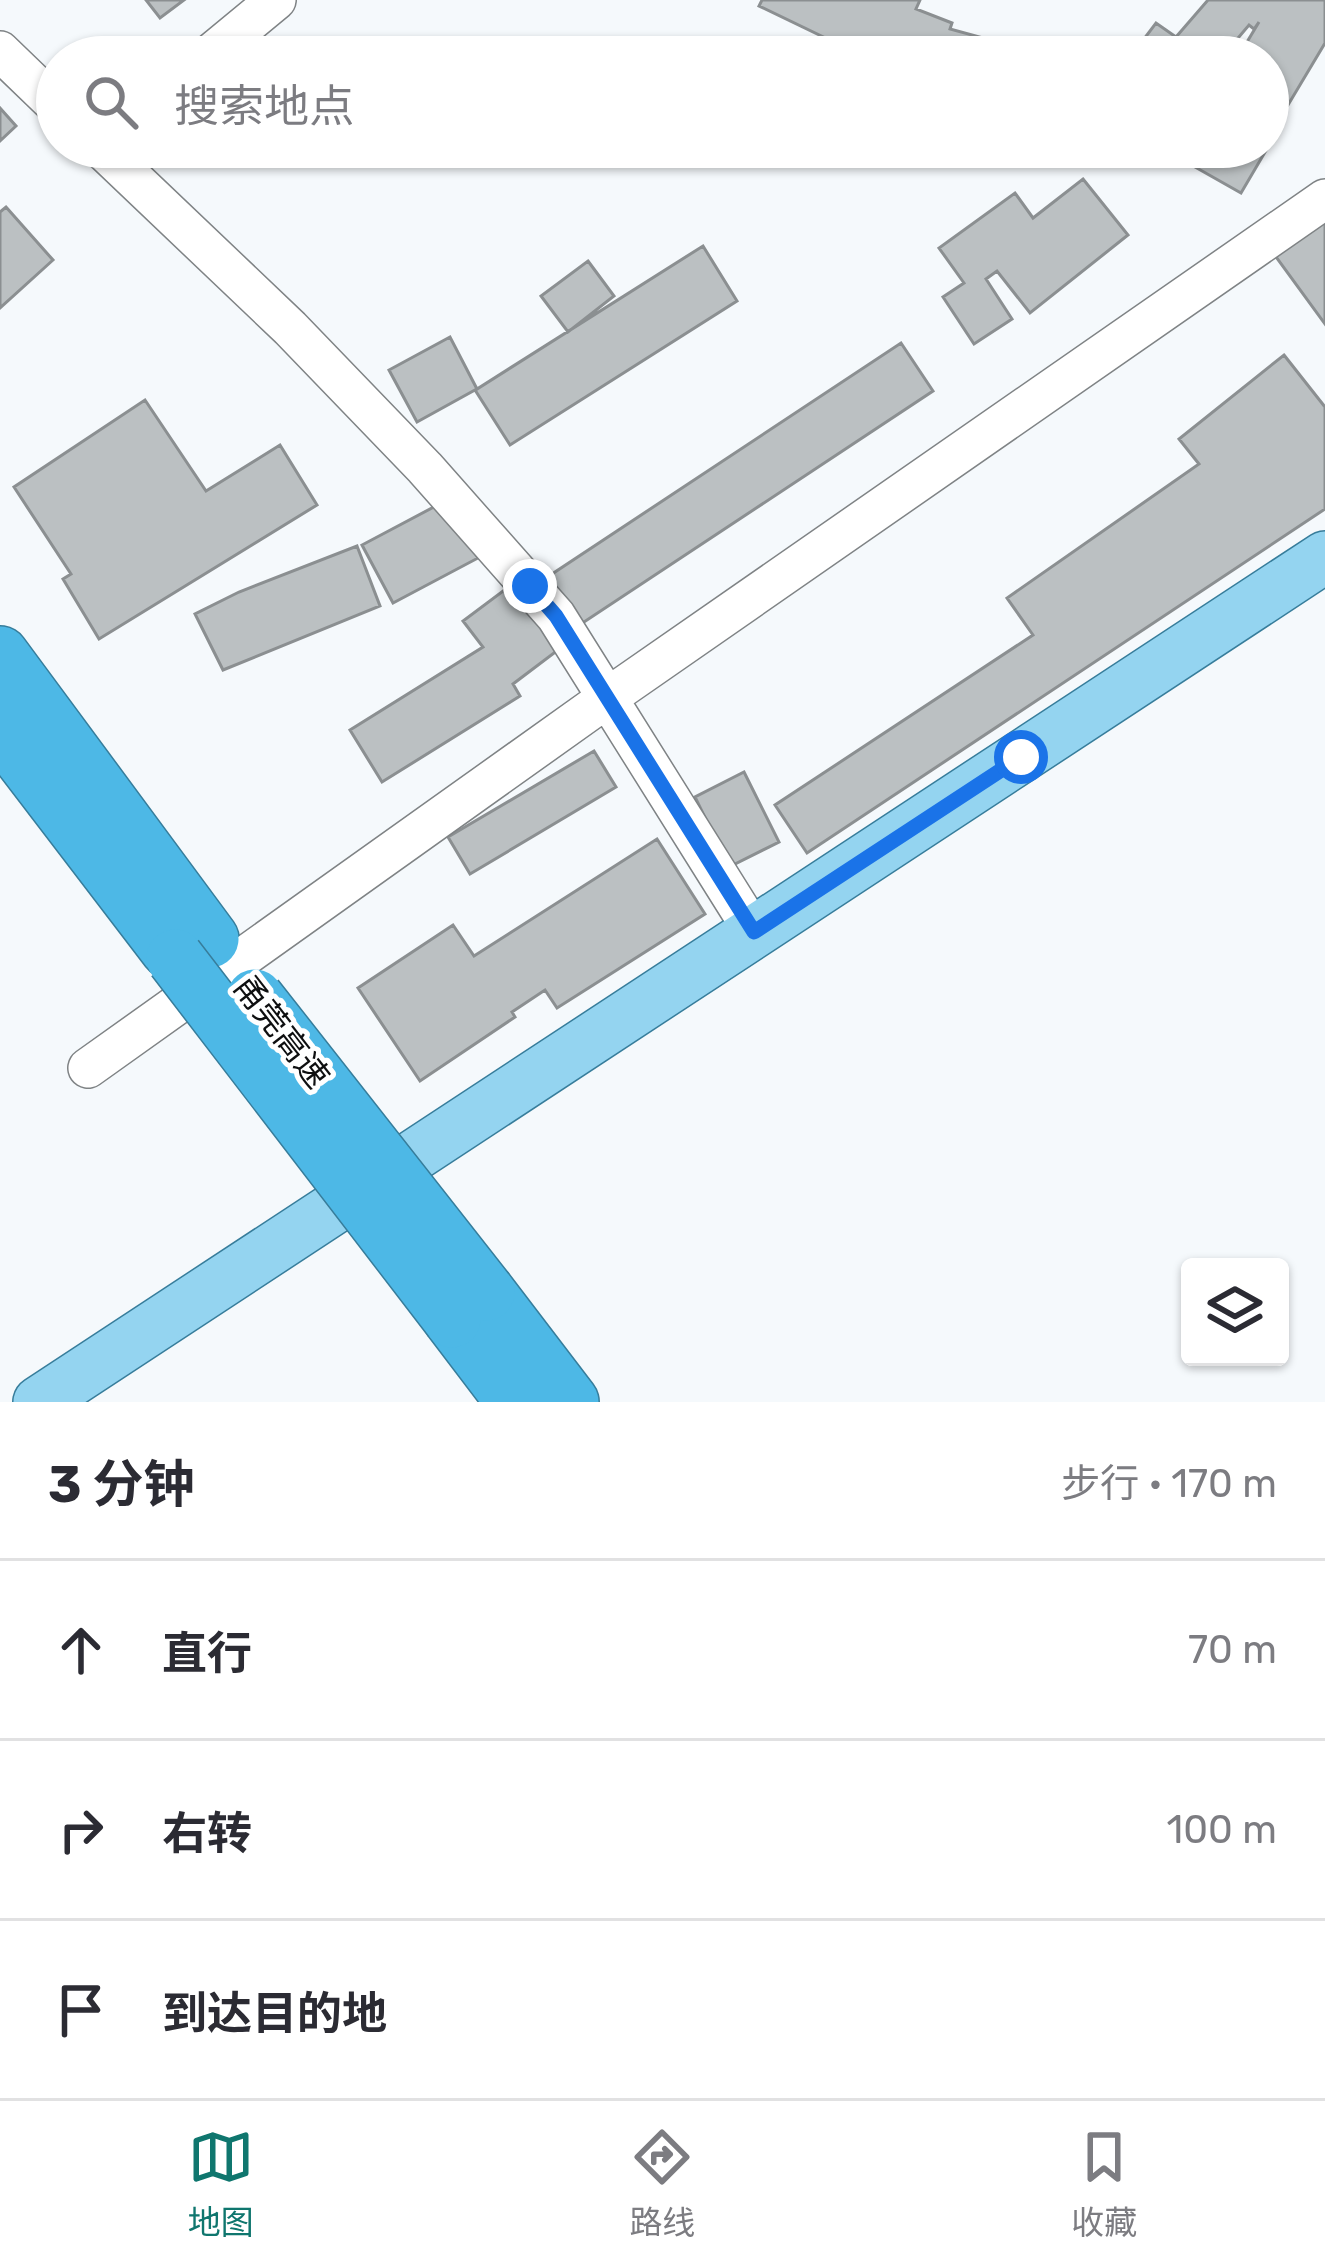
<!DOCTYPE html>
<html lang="zh">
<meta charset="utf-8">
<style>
:root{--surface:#fff;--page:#f7f7f7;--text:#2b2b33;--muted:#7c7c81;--line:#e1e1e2;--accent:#0f766e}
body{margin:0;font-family:Rubik,"Noto Sans SC",sans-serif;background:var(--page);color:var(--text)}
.controls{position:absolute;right:36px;bottom:36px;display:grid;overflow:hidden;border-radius:12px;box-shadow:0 3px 9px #0004}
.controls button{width:108px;height:108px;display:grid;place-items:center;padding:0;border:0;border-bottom:3px solid var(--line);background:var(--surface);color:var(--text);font:60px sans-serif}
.stop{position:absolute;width:36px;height:36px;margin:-27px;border:9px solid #1a73e8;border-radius:50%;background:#fff}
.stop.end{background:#1a73e8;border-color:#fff;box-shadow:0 3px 12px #0008}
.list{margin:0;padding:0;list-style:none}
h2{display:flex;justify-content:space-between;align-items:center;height:156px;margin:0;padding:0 48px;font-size:51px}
h2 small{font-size:39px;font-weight:400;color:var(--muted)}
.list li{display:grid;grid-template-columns:78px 1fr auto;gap:36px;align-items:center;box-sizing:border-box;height:180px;padding:0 48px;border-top:3px solid var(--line)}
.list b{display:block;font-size:45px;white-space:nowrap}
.list em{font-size:39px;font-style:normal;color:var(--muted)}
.icon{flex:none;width:66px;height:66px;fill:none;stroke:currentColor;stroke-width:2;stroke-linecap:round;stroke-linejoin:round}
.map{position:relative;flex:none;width:1325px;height:1402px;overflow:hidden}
.search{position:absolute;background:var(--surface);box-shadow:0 3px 9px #0004;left:36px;right:36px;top:36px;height:132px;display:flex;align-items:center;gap:30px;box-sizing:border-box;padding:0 42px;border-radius:66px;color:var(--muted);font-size:45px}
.sheet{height:696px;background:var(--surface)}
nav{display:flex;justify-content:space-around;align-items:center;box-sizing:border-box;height:168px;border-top:3px solid var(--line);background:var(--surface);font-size:33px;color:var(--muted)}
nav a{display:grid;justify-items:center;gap:6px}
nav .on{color:var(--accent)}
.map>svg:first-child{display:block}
</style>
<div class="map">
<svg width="1325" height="1402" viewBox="0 0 1325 1402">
<rect width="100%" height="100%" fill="#f5f9fc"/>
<path fill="#bbc0c2" stroke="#8b8f91" stroke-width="3" d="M146,0H184L160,18Z
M762,0H920L916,9L952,23L950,29L1020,48L1017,57H865L759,6Z
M1208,0H1325V43L1288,105L1268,93V57H1238L1259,22L1254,29L1249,25L1222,57L1131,56L1156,23L1176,37Z
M0,108L16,126L0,141Z
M1268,116L1281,123L1268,146Z
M1206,147H1268L1241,193L1195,167Z
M1083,179L1128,235L1030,313L997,271L986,279L1012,319L974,344L943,297L964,283L939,248L1015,193L1033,218Z
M6,207L53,260L0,308V212Z
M1325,212V324L1271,250Z
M703,246L737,301L510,445L475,390L417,422L389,370L450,337L477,389Z
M588,261L614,296L568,332L541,296Z
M901,343L933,391L578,626L546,578Z
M1284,355L1325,407V509L807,853L775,805L1033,635L1007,598L1199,464L1179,439Z
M145,400L206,491L280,445L317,505L99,639L63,579L71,574L14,487Z
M447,500L478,558L393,603L362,545Z
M357,546L380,606L223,670L195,614L239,592Z
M514,583L562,647L513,684L520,696L382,782L350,730L483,647L463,621Z
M594,751L616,787L470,874L448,837Z
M744,772L779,842L729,867L695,797Z
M657,839L705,914L557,1008L545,990L512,1012L515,1017L420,1081L358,988L453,925L474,956Z"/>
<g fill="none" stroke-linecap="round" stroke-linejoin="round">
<g stroke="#7f8385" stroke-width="42">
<path id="minor" d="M0,51L57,106
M207,57L276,0
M100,147L290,328L425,468L556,616L754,932
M88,1068L607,698L1325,199"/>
</g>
<g stroke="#377d9b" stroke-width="54">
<path id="major" d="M39,1402L1325,557"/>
</g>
<g stroke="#377d9b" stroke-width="60">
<path id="highway" d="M0,655L210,939
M0,728L169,949
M486,1292L570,1402
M452,1319L515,1402"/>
</g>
<use href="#minor" stroke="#fff" stroke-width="39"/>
<use href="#major" stroke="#94d4f0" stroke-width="51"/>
<use href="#highway" stroke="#4db8e6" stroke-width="57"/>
<g stroke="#377d9b" stroke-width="60" stroke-linecap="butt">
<path id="highway-bridge" d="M175,958L452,1319
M255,998L486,1292"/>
</g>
<use href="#highway-bridge" stroke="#4db8e6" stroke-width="57"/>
</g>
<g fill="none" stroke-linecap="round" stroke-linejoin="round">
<path stroke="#1a73e8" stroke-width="15" d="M530,586L556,616L754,932L1021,757"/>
</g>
<g text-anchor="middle" stroke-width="10" stroke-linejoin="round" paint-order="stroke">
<g font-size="33" fill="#0e0f10" stroke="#fff">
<text transform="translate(282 1031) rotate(52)" y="12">甬莞高速</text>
</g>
</g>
</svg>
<div class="controls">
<button><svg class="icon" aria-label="layers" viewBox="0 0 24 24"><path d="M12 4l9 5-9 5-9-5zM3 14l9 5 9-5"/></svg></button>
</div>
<div class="stop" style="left:1021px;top:757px"></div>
<div class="stop end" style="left:530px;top:586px"></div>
<div class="search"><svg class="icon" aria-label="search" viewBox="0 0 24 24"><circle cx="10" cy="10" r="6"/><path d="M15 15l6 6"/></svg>搜索地点</div>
</div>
<section class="sheet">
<h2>3 分钟<small>步行 · 170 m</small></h2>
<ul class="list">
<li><svg class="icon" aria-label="ahead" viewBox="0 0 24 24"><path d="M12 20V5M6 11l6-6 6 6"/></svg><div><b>直行</b></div><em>70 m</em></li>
<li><svg class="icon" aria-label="right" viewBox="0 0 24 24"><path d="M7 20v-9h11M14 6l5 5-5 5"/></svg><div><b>右转</b></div><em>100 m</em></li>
<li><svg class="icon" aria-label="arrive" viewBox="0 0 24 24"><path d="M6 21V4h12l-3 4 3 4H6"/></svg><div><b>到达目的地</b></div></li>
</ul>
</section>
<nav>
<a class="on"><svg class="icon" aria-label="map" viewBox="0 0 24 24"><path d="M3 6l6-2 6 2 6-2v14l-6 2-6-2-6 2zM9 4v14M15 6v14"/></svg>地图</a>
<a><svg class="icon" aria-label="directions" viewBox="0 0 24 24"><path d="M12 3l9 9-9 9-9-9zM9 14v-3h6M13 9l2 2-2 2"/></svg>路线</a>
<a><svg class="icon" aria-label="saved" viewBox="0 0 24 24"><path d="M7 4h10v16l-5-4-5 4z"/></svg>收藏</a>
</nav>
